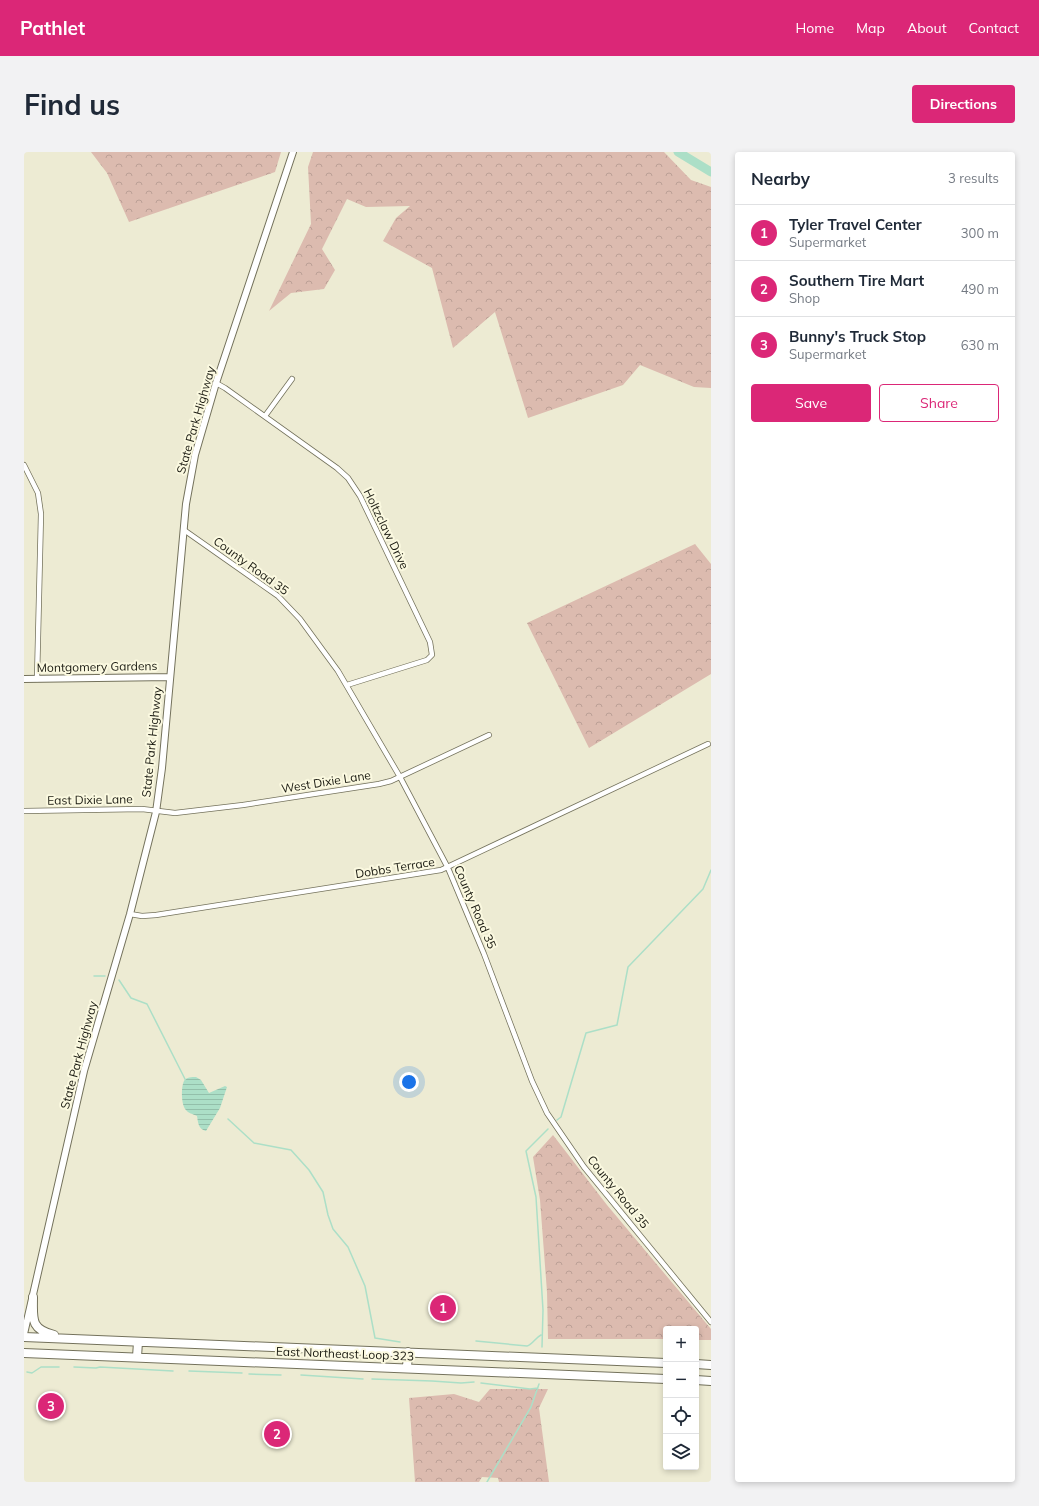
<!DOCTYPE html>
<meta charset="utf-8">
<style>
:root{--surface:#fff;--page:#f2f2f3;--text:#1f2937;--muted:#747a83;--line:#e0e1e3;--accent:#db2777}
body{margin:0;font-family:Mulish,sans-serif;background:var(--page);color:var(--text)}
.controls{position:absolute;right:12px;bottom:12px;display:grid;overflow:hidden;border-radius:4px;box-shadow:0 2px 6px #0003}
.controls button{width:36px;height:36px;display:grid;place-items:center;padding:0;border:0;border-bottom:1px solid var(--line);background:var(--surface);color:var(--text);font:20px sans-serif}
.you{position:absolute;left:385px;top:930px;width:14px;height:14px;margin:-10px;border:3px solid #fff;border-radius:50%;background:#1a73e8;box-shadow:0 0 0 6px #1a73e833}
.badge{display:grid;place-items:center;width:26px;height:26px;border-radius:50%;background:var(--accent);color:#fff;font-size:13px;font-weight:700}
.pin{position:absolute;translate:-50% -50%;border:2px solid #fff;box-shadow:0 1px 4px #0006}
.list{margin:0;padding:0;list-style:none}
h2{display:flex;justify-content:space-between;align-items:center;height:52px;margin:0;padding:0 16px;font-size:17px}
h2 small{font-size:13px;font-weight:400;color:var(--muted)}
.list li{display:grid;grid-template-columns:26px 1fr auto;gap:12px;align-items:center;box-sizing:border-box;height:56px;padding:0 16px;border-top:1px solid var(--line)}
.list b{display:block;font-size:15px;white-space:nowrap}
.list p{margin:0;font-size:13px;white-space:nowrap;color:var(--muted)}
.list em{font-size:13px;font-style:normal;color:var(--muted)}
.actions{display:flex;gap:8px;padding:12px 16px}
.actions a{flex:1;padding:9px 0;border:1px solid var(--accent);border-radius:4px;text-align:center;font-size:14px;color:var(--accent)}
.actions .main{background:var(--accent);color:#fff}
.icon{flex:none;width:22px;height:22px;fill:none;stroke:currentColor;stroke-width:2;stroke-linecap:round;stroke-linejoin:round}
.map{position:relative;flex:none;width:687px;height:1330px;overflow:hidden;border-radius:4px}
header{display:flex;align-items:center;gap:24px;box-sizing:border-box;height:56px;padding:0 20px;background:var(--accent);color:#fff}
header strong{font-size:19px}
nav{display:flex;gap:22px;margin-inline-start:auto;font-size:14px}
.intro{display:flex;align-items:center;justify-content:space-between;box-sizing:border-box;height:96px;padding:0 24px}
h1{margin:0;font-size:28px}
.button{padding:10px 18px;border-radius:4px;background:var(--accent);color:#fff;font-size:14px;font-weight:700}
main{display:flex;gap:24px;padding:0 24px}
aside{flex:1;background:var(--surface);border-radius:4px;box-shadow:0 2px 6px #0003}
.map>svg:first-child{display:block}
</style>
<header>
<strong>Pathlet</strong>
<nav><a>Home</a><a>Map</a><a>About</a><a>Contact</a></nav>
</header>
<div class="intro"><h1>Find us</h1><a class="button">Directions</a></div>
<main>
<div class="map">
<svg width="687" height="1330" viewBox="0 0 687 1330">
<defs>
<pattern id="forest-crowns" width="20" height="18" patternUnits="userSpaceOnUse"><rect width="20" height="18" fill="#dcbbaf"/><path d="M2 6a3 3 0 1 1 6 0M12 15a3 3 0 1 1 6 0" fill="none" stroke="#bca096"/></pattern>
<pattern id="water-rules" width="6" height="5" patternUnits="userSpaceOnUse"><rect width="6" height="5" fill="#acdfc7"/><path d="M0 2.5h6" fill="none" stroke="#93bfaa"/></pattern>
</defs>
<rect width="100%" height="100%" fill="#edebd3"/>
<path fill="url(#forest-crowns)" d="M67,0H257L251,20L105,70L83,21Z
M289,0H640L667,28L687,35V236L670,235L616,213L599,233L504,266L471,160L429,196L408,116L359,89L372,66L386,54L342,55L323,47L298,97L311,118L300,137L267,141L245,159L287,72L284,15Z
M671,392L687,412V522L565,596L503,471Z
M529,983L583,1053L687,1177V1188H672V1177H642V1187H524L523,1140L516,1048L509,1005Z
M466,1237H524L515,1256L525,1330H475L474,1326L458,1325L455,1330H391L385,1246L430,1242L455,1250Z"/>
<path fill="url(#water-rules)" d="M172,925L177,928L185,941L201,934L203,935L196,956L182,979C174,977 174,970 173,964C169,962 164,961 162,958C157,953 157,935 160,929C162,925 168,925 172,925Z"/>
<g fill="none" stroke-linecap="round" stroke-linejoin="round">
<path stroke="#acdfc7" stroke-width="1.5" d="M70,824H81
M95,828L107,846L123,852L162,929
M204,967L230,991L267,998L285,1018L299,1040L304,1063L309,1077L324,1095L341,1134L351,1186L376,1190
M533,968L537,965L562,881L593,873L604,815L679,737L687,718
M452,1189L503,1194C509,1192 511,1186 517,1183
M518,1195L519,1158L512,1045L502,999L524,977
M50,1215L72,1216L76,1215L149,1219
M165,1219L218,1221
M3,1220L8,1221L17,1215H35
M225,1222L257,1223
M277,1223L339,1227
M348,1227L408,1229L437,1231L450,1230
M457,1231L506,1237L514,1236
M463,1330L507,1255L515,1232"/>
<path stroke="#acdfc7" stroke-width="9" d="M654,0L687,20"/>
<g stroke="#74725c" stroke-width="6">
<path id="street" d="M192,231L201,236L313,316L324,326L336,344L406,490L408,503L403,508L323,533
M241,264L268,227
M0,313L14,341L17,362L13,527
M160,378L254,444L276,467L314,519L376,625L424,716L460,802L508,929L523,961L560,1015L687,1170
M0,659L118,657L151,661L219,653L355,632L367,629L465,583
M106,762L118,764L132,763L417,718L684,592"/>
</g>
<g stroke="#74725c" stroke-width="8">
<path id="secondary" d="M0,527L146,525
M0,1182L60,919L106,762L132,660L138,616L162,352L171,303L192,231L269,0"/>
</g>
<g stroke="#74725c" stroke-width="10">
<path id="highway" d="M9,1145C9,1167 6,1177 30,1183
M0,1185L642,1211
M0,1201L642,1227
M113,1205L114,1190
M672,1212L687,1213
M383,1216L384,1200
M672,1228L687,1229"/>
</g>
<use href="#street" stroke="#fff" stroke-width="4.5"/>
<use href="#secondary" stroke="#fff" stroke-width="6"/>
<use href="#highway" stroke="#fff" stroke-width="8"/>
</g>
<g text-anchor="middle" stroke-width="4" stroke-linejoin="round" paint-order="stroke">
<g font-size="12" fill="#191910" stroke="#fbf9e0">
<text transform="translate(172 268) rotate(-74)" y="4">State Park Highway</text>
<text transform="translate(362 377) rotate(64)" y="4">Holtzclaw Drive</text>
<text transform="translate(227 414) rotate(36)" y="4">County Road 35</text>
<text transform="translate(73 515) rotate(-1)" y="4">Montgomery Gardens</text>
<text transform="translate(128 590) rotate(-84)" y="4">State Park Highway</text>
<text transform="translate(302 630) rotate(-9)" y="4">West Dixie Lane</text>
<text transform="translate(66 648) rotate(-1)" y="4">East Dixie Lane</text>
<text transform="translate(371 716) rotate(-9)" y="4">Dobbs Terrace</text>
<text transform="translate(451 755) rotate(67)" y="4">County Road 35</text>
<text transform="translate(55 903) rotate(-75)" y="4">State Park Highway</text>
<text transform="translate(594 1040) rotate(51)" y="4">County Road 35</text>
<text transform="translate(321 1202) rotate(2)" y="4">East Northeast Loop 323</text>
</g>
</g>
</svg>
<div class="controls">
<button>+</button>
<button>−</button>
<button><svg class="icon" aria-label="locate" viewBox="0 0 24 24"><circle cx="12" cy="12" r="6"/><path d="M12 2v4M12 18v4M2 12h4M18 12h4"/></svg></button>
<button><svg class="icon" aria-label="layers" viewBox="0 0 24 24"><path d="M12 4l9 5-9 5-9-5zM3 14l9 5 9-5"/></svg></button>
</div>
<div class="you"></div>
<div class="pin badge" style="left:419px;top:1156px">1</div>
<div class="pin badge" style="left:253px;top:1282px">2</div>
<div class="pin badge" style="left:27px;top:1254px">3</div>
</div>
<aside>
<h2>Nearby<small>3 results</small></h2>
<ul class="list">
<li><span class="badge">1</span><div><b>Tyler Travel Center</b><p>Supermarket</p></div><em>300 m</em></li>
<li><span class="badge">2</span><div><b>Southern Tire Mart</b><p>Shop</p></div><em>490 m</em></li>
<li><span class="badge">3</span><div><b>Bunny's Truck Stop</b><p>Supermarket</p></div><em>630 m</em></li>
</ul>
<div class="actions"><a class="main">Save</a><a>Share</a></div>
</aside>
</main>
